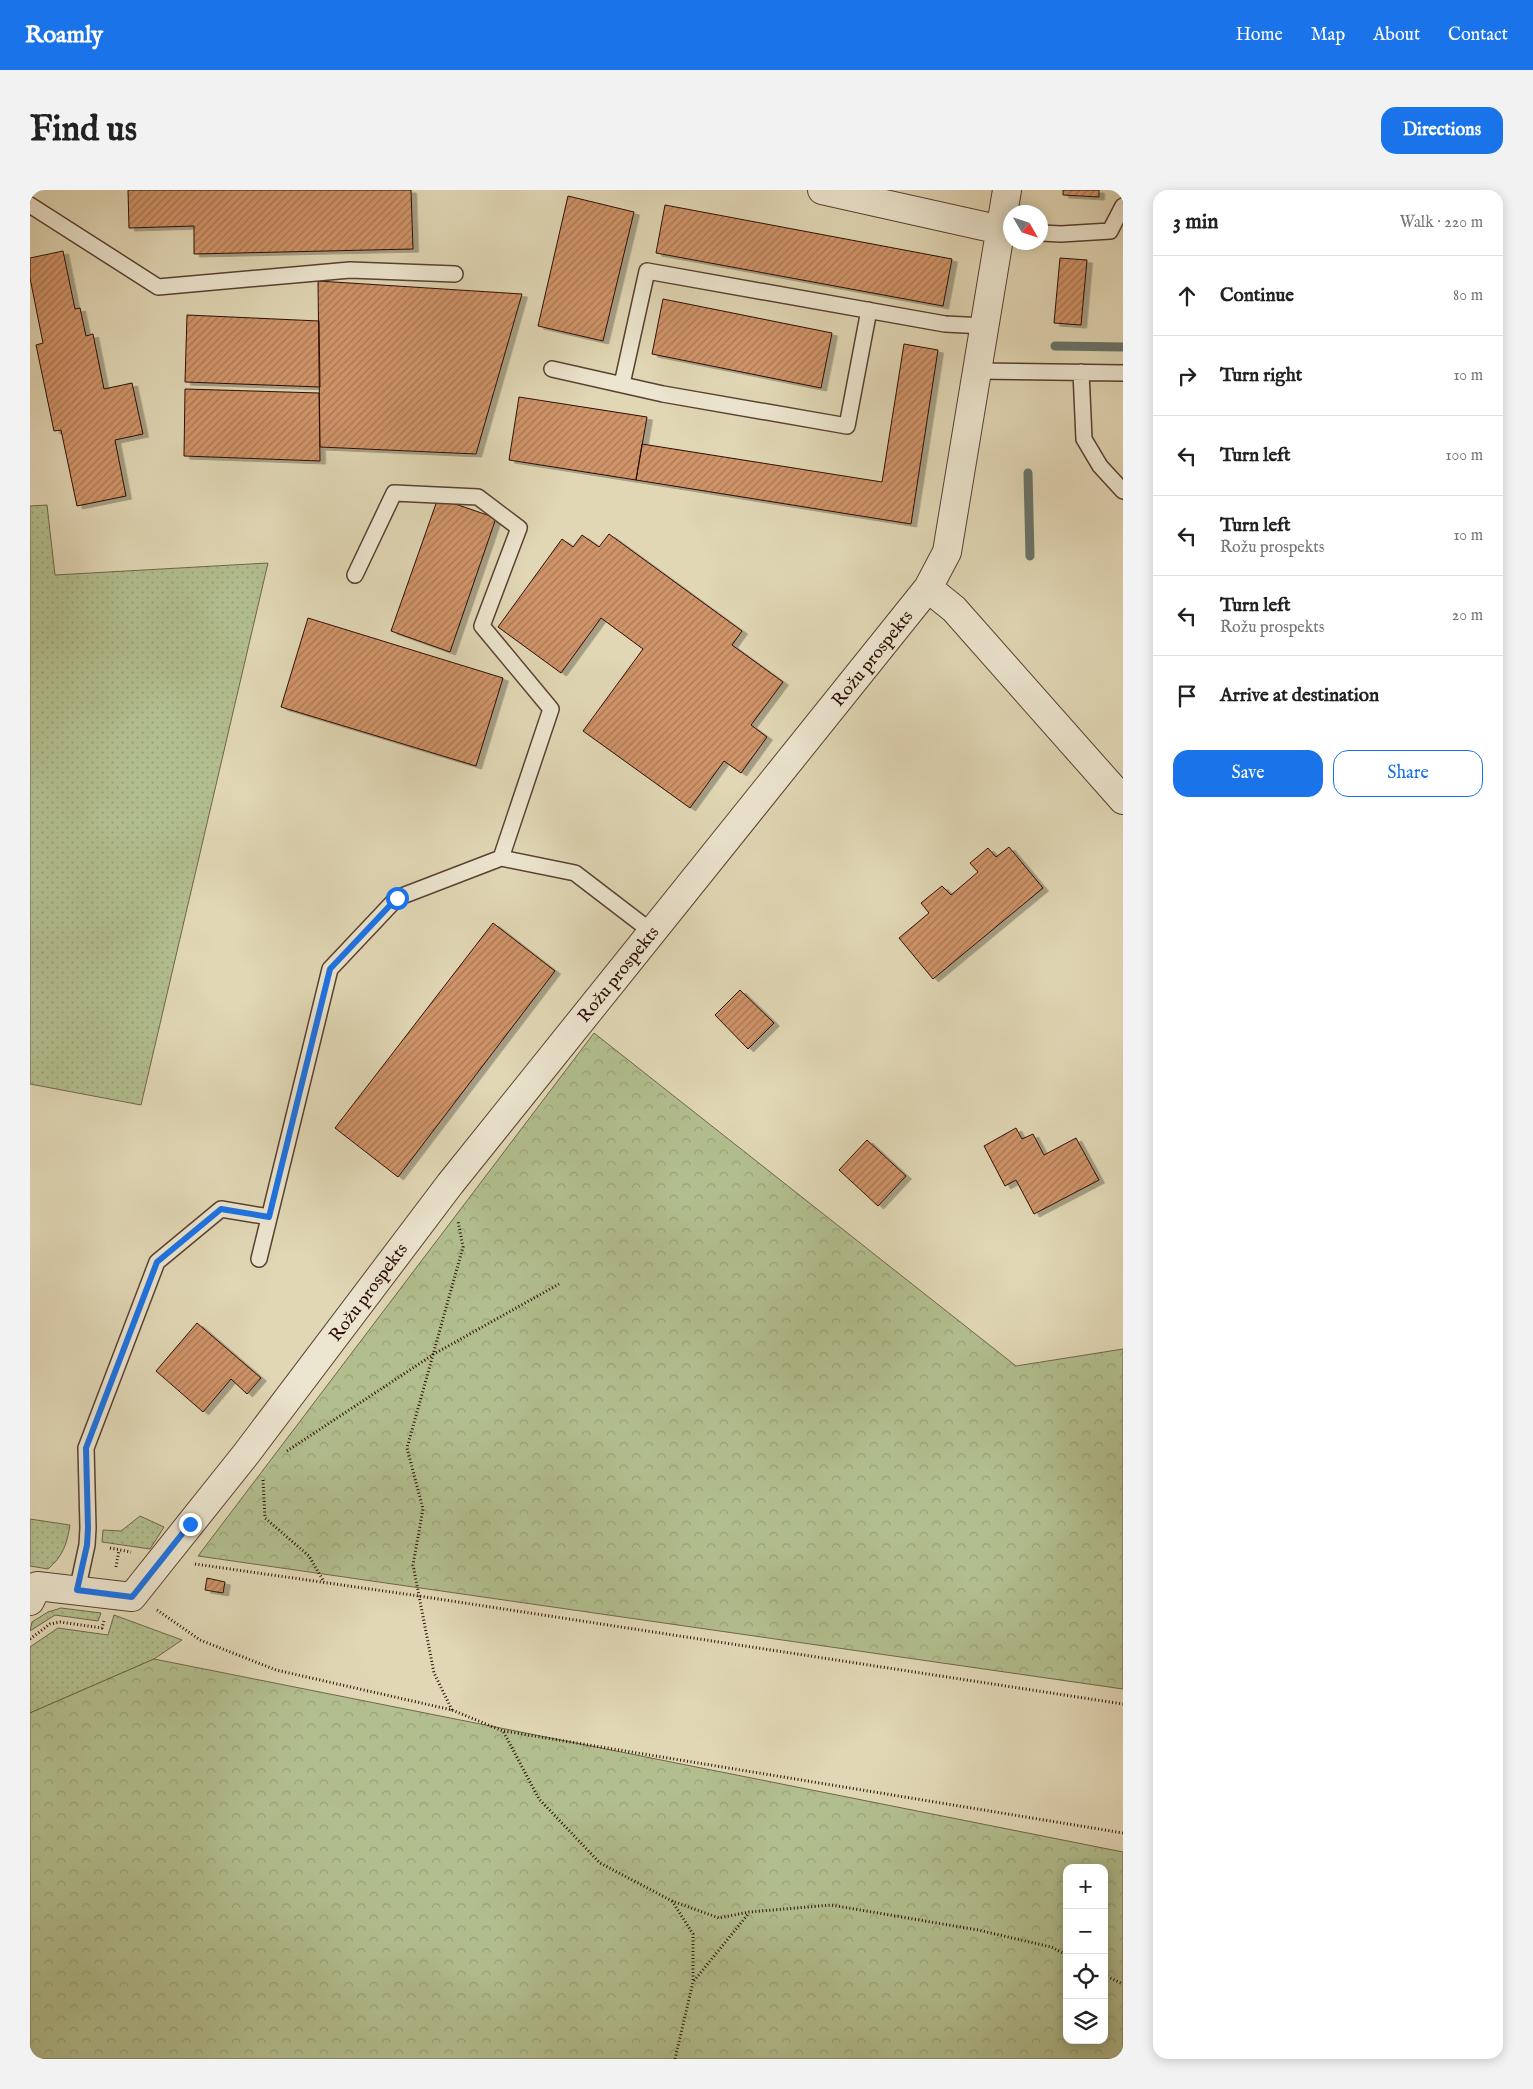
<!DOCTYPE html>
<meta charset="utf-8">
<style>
:root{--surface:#fff;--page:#f2f2f2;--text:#222;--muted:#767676;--line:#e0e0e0;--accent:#1a73e8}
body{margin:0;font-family:"IM FELL English",serif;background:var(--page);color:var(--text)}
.controls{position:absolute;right:15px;bottom:15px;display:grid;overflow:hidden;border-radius:10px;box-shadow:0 2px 12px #0003}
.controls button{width:45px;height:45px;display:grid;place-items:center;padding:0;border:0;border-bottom:1px solid var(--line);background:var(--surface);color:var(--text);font:25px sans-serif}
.compass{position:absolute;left:973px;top:15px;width:45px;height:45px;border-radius:50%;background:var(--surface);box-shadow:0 2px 12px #0003;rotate:129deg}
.stop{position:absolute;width:15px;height:15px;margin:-11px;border:4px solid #1a73e8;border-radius:50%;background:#fff}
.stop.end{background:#1a73e8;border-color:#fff;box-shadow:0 1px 5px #0008}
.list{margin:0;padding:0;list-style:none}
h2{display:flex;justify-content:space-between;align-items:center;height:65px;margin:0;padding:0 20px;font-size:21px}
h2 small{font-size:16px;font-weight:400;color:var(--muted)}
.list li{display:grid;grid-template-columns:32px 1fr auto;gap:15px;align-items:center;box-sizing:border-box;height:80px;padding:0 20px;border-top:1px solid var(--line)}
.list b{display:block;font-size:19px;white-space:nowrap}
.list p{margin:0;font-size:16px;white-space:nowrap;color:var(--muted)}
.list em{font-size:16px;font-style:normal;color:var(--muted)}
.actions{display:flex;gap:10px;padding:15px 20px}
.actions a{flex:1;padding:11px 0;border:1px solid var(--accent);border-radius:15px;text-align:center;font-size:18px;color:var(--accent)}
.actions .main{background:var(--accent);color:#fff}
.icon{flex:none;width:28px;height:28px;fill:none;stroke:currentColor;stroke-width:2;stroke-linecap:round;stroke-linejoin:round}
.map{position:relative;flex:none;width:1093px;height:1869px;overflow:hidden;border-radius:15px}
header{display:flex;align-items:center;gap:30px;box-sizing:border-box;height:70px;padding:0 25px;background:var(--accent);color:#fff}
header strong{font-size:24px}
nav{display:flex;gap:28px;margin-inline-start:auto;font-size:18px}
.intro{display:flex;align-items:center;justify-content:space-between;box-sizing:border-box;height:120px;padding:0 30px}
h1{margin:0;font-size:35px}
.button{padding:12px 22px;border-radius:15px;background:var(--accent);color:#fff;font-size:18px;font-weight:700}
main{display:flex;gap:30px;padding:0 30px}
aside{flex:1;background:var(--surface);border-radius:15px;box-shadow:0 2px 12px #0003}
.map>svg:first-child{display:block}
</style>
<header>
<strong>Roamly</strong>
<nav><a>Home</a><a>Map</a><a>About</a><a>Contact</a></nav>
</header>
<div class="intro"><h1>Find us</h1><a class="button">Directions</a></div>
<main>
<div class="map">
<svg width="1093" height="1869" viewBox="0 0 1093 1869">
<defs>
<pattern id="grass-dots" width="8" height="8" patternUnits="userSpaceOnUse" patternTransform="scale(1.25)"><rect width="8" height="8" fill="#b2be8e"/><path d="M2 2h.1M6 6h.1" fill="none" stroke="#99a279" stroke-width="1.8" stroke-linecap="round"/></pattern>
<pattern id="forest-crowns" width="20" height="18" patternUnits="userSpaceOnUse" patternTransform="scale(1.25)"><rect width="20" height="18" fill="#b2be8e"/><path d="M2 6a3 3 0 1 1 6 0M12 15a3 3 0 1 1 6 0" fill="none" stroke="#99a279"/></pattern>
<pattern id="building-hatch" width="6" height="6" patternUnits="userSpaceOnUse" patternTransform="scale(1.25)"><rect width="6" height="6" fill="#d09469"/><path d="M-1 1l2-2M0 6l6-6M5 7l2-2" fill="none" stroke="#a97754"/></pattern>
<filter id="shadow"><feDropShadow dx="5.5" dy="3" stdDeviation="0" flood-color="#0004"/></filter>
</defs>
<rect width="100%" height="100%" fill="#e1d7b5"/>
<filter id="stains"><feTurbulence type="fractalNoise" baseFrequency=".004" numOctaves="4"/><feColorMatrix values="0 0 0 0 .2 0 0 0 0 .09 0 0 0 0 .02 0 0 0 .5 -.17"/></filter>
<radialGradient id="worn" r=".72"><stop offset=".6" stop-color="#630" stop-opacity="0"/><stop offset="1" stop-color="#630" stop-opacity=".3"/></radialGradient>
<path fill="url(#grass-dots)" stroke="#6f664a" d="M17,315L25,385L238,373L111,915L0,894V316Z
M110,1326L134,1337L120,1359L72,1352L73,1340L91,1341Z
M0,1329L40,1335C37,1354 33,1366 18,1379L0,1376Z
M31,1418L71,1423L68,1431L25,1425L0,1441L2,1432L18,1422Z
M84,1425L152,1450L124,1469L0,1523V1457L28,1438L78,1445Z"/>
<path fill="url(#forest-crowns)" stroke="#6f664a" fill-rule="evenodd" d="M564,843L986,1176L1093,1159V1499L168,1366Z
M124,1469L1093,1662V1869H0V1523ZM1037,1678H1074V1850H1037Z"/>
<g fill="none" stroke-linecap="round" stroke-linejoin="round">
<path stroke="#6a756b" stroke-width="9" d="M1025,156L1093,157
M998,283L1000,366"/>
</g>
<path fill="url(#building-hatch)" stroke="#2c0f05" filter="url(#shadow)" d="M98,0H381L383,59L164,64V36L99,38Z
M1033,0H1069V7L1033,5Z
M538,6L604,22L573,151L508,136Z
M635,15L922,69L913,116L626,63Z
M33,61L45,119L50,118L56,146L63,144L74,199L102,193L113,244L85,250L96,306L47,316L31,240L24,241L6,155L13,153L0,88V68Z
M1030,68L1057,70L1051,135L1024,133Z
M288,91L492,104L446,264L290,257Z
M633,109L802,143L791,198L622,164Z
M157,125L289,131L290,197L155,192Z
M874,154L908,160L881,334L606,290L612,254L852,292Z
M155,199L289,203L290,271L154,266Z
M489,207L617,227L606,290L479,270Z
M408,308L466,328L420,462L361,441Z
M579,344L712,441L702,455L753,492L721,535L737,547L711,583L694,571L660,618L553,541L613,459L571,428L531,483L468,437L532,349L543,357L552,345L569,357Z
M278,428L473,488L446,576L251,517Z
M979,657L1013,698L903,789L869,748L899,723L891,713L912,696L921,705L948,682L940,673L958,658L966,667Z
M463,733L525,781L368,987L305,938Z
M710,800L744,833L718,859L685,825Z
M986,938L992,949L1003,944L1014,965L1046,948L1069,990L1004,1024L986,990L975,996L954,956Z
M837,950L876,986L848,1016L809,980Z
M167,1133L231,1188L217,1204L201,1189L173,1222L126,1181Z
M177,1388L195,1392L193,1403L175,1400Z"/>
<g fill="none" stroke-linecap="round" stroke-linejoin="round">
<g stroke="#594131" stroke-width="18">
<path id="service" d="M0,15L128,97L320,80L425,84
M1011,43L1031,44L1080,41L1093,16
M522,179L633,204L817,236L839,120
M946,181L1093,183
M1051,182L1054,249L1070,276L1093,301
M592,194L617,81L915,134L955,136
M325,385L364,303L448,307L489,338L452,436L521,519L471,668
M229,1069L300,779L367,708L471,668L545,683L622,742
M47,1401L57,1355L58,1338L56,1258L127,1072L191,1019L239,1027"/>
</g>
<g stroke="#594131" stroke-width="30">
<path id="minor" d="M792,0L971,40
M898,398L924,419L1093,610
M0,1411L7,1396L102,1407L216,1264L420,994L898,398L917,362L977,0"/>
</g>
<path stroke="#2c0f05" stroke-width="3" stroke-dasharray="1 2.5" stroke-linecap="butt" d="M257,1261L404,1164L529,1094
M233,1290L235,1328L279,1366L294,1392
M80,1358L101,1362
M165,1374L389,1406L1093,1514
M86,1377L89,1360
M127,1420L170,1450L246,1480L422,1520L473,1541L509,1609L570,1673L642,1711L689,1728L719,1722L801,1715L948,1740L1021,1757L1037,1765
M0,1449L20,1434L30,1432L72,1438L74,1431
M422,1520L404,1483L383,1375L393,1319L377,1258L433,1057L428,1031
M474,1541L1093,1643
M642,1711L663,1744V1791
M1074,1785L1093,1794
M645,1869L663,1792L719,1723"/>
<use href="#service" stroke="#ece5cf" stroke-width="15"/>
<use href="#minor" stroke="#ece5cf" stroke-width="28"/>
</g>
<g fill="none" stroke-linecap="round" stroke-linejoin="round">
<path stroke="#1a73e8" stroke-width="6" d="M160,1334L102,1407L47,1400L57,1355L58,1338L56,1258L127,1072L191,1019L239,1027L300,779L367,708"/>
</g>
<g text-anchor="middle" stroke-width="5" stroke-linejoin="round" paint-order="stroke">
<g font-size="18" fill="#2c0f05" stroke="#ece5cf">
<text transform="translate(842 468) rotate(-51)" y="6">Rožu prospekts</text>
<text transform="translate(588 784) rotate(-51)" y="6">Rožu prospekts</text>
<text transform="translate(338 1102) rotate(-53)" y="6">Rožu prospekts</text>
</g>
</g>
<rect width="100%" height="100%" filter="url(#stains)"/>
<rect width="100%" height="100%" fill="url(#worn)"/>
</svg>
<div class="controls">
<button>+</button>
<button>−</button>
<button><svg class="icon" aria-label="locate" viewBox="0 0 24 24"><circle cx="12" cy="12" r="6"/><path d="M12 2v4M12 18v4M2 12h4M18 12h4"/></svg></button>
<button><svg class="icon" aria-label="layers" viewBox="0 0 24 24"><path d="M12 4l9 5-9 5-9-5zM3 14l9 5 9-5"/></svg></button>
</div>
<svg class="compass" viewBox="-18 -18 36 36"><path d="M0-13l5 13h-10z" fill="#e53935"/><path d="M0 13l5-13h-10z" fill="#767676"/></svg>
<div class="stop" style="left:367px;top:708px"></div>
<div class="stop end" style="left:160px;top:1334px"></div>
</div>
<aside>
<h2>3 min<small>Walk · 220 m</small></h2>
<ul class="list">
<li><svg class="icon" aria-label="ahead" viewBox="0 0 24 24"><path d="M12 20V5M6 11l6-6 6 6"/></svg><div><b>Continue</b></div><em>80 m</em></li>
<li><svg class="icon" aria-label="right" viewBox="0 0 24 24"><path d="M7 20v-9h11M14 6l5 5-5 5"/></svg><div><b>Turn right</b></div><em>10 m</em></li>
<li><svg class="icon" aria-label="left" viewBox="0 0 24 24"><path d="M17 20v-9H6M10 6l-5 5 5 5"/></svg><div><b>Turn left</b></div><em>100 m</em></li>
<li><svg class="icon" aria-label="left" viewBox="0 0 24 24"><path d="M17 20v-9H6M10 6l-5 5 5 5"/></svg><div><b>Turn left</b><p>Rožu prospekts</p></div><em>10 m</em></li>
<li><svg class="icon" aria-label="left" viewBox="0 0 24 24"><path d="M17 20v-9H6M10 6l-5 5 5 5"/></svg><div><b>Turn left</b><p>Rožu prospekts</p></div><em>20 m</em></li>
<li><svg class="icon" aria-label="arrive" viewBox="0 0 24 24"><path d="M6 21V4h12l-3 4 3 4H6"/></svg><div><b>Arrive at destination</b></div></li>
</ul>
<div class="actions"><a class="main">Save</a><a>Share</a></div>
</aside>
</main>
